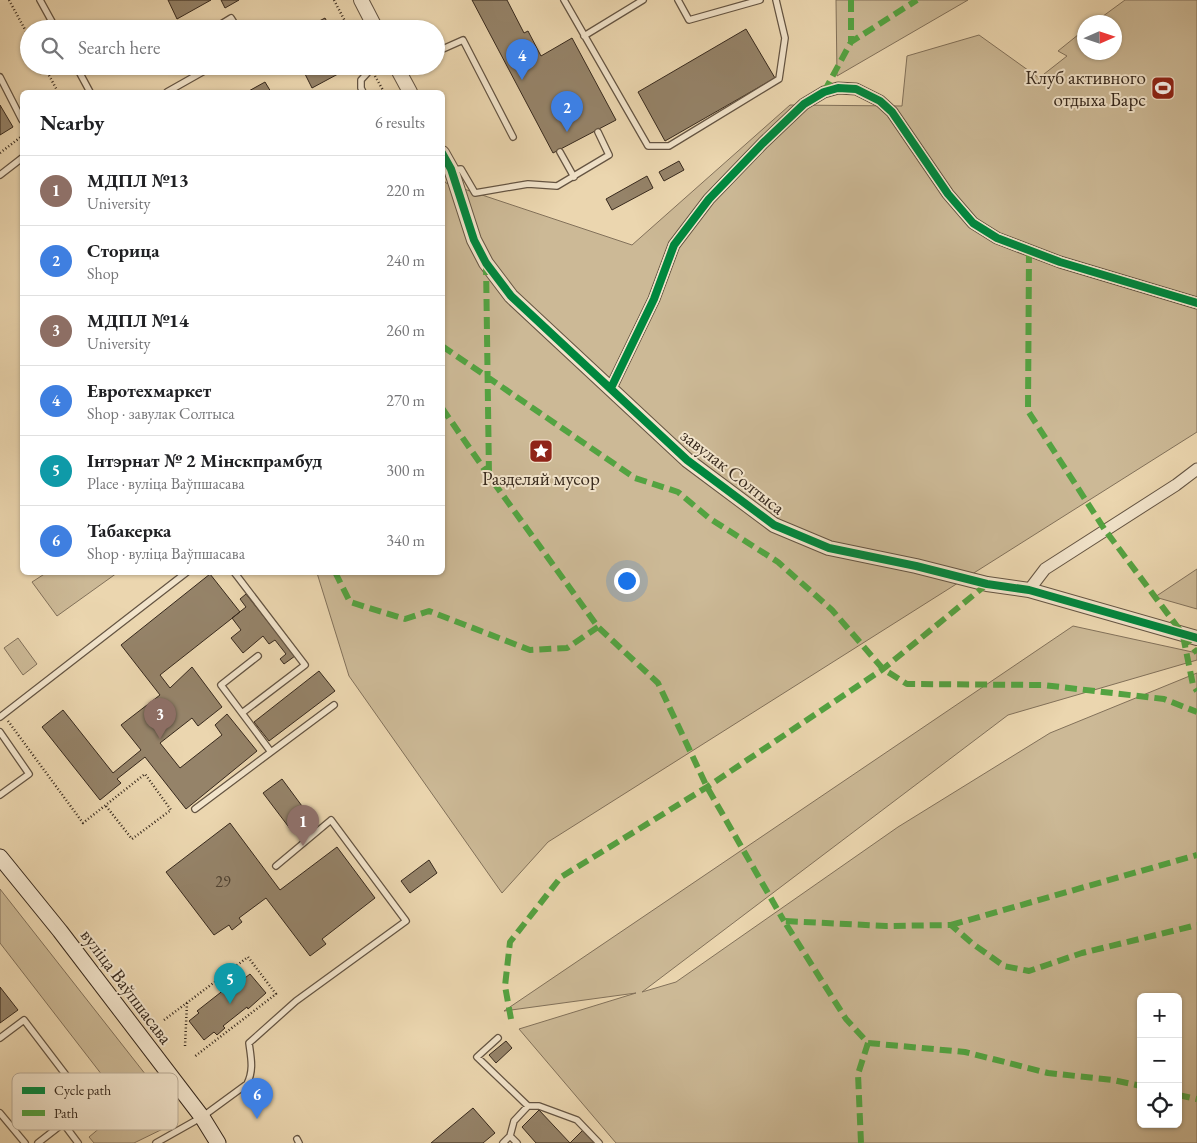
<!DOCTYPE html>
<meta charset="utf-8">
<style>
:root{--surface:#fff;--page:#f2f2f2;--text:#202124;--muted:#757577;--line:#e0e0e0;--accent:#d93025}
body{margin:0;font-family:"EB Garamond",serif;background:var(--page);color:var(--text)}
.controls{position:absolute;right:15px;bottom:15px;display:grid;overflow:hidden;border-radius:8px;box-shadow:0 1px 4px #0004}
.controls button{width:45px;height:45px;display:grid;place-items:center;padding:0;border:0;border-bottom:1px solid var(--line);background:var(--surface);color:var(--text);font:25px sans-serif}
.compass{position:absolute;left:1077px;top:15px;width:45px;height:45px;border-radius:50%;background:var(--surface);box-shadow:0 1px 4px #0004;rotate:87deg}
.you{position:absolute;left:626px;top:580px;width:18px;height:18px;margin:-12px;border:4px solid #fff;border-radius:50%;background:#1a73e8;box-shadow:0 0 0 8px #1a73e833}
.badge{display:grid;place-items:center;width:32px;height:32px;border-radius:50%;background:var(--accent);color:#fff;font-size:16px;font-weight:700}
.pin{position:absolute;translate:-50% -41px;filter:drop-shadow(0 1px 2px #0008)}
.pin::after{content:'';position:absolute;top:26px;width:18px;height:15px;background:inherit;clip-path:polygon(0 0,100% 0,50% 100%)}
.list{margin:0;padding:0;list-style:none}
h2{display:flex;justify-content:space-between;align-items:center;height:65px;margin:0;padding:0 20px;font-size:21px}
h2 small{font-size:16px;font-weight:400;color:var(--muted)}
.list li{display:grid;grid-template-columns:32px 1fr auto;gap:15px;align-items:center;box-sizing:border-box;height:70px;padding:0 20px;border-top:1px solid var(--line)}
.list b{display:block;font-size:19px;white-space:nowrap}
.list p{margin:0;font-size:16px;white-space:nowrap;color:var(--muted)}
.list em{font-size:16px;font-style:normal;color:var(--muted)}
.icon{flex:none;width:28px;height:28px;fill:none;stroke:currentColor;stroke-width:2;stroke-linecap:round;stroke-linejoin:round}
.map{position:relative;flex:none;width:1197px;height:1143px;overflow:hidden}
.search{position:absolute;background:var(--surface);box-shadow:0 1px 4px #0004;left:20px;top:20px;width:425px;height:55px;display:flex;align-items:center;gap:12px;box-sizing:border-box;padding:0 18px;border-radius:28px;color:var(--muted);font-size:19px}
.panel{position:absolute;background:var(--surface);box-shadow:0 1px 4px #0004;left:20px;top:90px;width:425px;height:485px;border-radius:8px}
.map>svg:first-child{display:block}
</style>
<div class="map">
<svg width="1197" height="1143" viewBox="0 0 1197 1143">
<rect width="100%" height="100%" fill="#ebd6af"/>
<filter id="stains"><feTurbulence type="fractalNoise" baseFrequency=".004" numOctaves="4"/><feColorMatrix values="0 0 0 0 .2 0 0 0 0 .09 0 0 0 0 .02 0 0 0 .5 -.17"/></filter>
<radialGradient id="worn" r=".72"><stop offset=".6" stop-color="#630" stop-opacity="0"/><stop offset="1" stop-color="#630" stop-opacity=".3"/></radialGradient>
<path fill="#ccb996" stroke="#82715a" fill-rule="evenodd" d="M836,0H968L837,76Z
M1125,0H1197V432L548,842L502,893L349,676L317,573L442,572L443,179L446,183L632,245L790,105L902,106L907,56L979,35L1039,78L1067,56L1058,51L1084,30V52H1114V22H1095Z
M1197,569V609L1155,597Z
M46,573V572L117,573L57,616L32,582Z
M1073,626L1197,653V660L1008,715L642,992L676,982L898,827L1050,733L1197,673V1143H616L519,1029L636,993L504,1011ZM1141,997H1178V1124H1141Z
M18,638L37,664L23,675L4,648Z
M0,889L175,1112L173,1124L134,1143H94L89,1137L126,1106L0,943Z"/>
<path fill="#958369" stroke="#37291d" d="M168,0H211L177,19Z
M221,0H239L225,8Z
M472,0H507L524,33L528,31L541,56L572,38L616,120L553,153Z
M325,18L331,29H304Z
M746,29L775,78L665,141L638,92Z
M301,66H350L351,67L312,88Z
M265,82L271,92H247Z
M0,105L13,127L0,135Z
M679,161L684,170L664,181L659,172Z
M647,176L653,188L612,210L606,199Z
M210,574L240,612L160,675L170,688L192,667L222,707L198,726L192,718L160,743L180,768L222,735L215,725L227,714L257,751L186,809L145,757L117,779L121,783L100,800L42,727L63,710L113,773L141,750L121,725L160,695L121,645Z
M246,594L295,656L284,664L280,659L286,654L275,640L269,644L263,636L243,653L231,638L241,630L232,618L246,607L240,599Z
M319,671L335,691L269,741L254,722Z
M282,779L316,825L304,834L297,825L291,830L263,793Z
M230,823L280,890L337,847L375,898L322,939L326,944L310,956L266,898L239,918L242,922L232,930L229,925L214,935L166,872Z
M429,860L437,873L410,893L401,881Z
M250,974L266,993L248,1009L247,1007L223,1026L225,1028L217,1035L214,1032L204,1040L189,1021L199,1013L197,1011L239,978L241,981Z
M0,987L18,1010L0,1023Z
M506,1041L512,1048L496,1063L489,1055Z
M473,1108L495,1133L483,1143H431Z
M539,1110L570,1143L583,1130L595,1143H536L522,1127Z"/>
<g fill="none" stroke-linecap="round" stroke-linejoin="round">
<g stroke="#645442" stroke-width="8">
<path id="service" d="M40,0L56,29
M564,0L648,146H669L779,79L785,38L776,0
M678,0L689,20L760,0
M213,29L231,18L238,29
M584,36L643,0
M436,52L463,40L513,137
M76,66L90,92
M0,77L22,120
M167,92L213,66
M363,92L361,88V80L371,69
M560,152L574,177
M442,171L461,169L475,193L528,184L557,186L609,155L598,132
M0,175L22,158
M234,572L305,665L242,713
M0,717L187,572
M0,732L29,774L0,795
M271,752L334,705
M195,809L271,752L221,685L258,656
M0,1038L24,1020L88,1104L38,1143
M498,1038L477,1057L528,1106L514,1121L510,1136L503,1143
M528,1106H539L577,1120L599,1143
M0,1113L25,1143
M63,1123L78,1143
M510,1136L517,1143
M297,1139L299,1143
M156,1143L202,1117L247,1084C254,1070 251,1058 249,1043L296,1001L406,921L331,820L276,866"/>
</g>
<g stroke="#645442" stroke-width="13">
<path id="minor" d="M611,388L654,299L674,245L709,199L763,143L804,104L824,92L838,88L856,89L880,101L892,112L948,194L973,223L997,238L1060,262L1197,303
M1029,590L1045,569L1176,485L1197,469"/>
</g>
<g stroke="#645442" stroke-width="16">
<path id="tertiary" d="M361,0L376,29
M396,66L410,92
M442,153L451,169L474,240L486,263L511,296L687,460L774,525L829,548L916,566L987,584L1029,590L1197,638"/>
</g>
<g stroke="#37291d" stroke-width="17">
<path id="secondary" d="M0,857L60,931L202,1117L218,1143"/>
</g>
<path stroke="#37291d" stroke-width="2.5" stroke-dasharray="1 2.5" stroke-linecap="butt" d="M9,0L29,37
M334,0L349,29
M44,66L58,92
M375,76L384,92
M0,153L22,136
M8,721L83,823L145,774L171,810L132,839L106,806
M164,1020L248,957L276,994L194,1057
M185,1046L187,1003"/>
<use href="#service" stroke="#f2e4cb" stroke-width="5.5"/>
<use href="#minor" stroke="#f2e4cb" stroke-width="11"/>
<use href="#tertiary" stroke="#f2e4cb" stroke-width="14"/>
<use href="#secondary" stroke="#f2e4cb" stroke-width="15"/>
<path stroke="#53a341" stroke-width="6" stroke-dasharray="12 6" stroke-linecap="butt" d="M851,0V42
M824,92L851,42L917,0
M1029,251L1028,411L1105,530L1197,653
M486,263L489,476
M442,346L635,478L678,492L709,518L778,562L832,610L883,669L907,684L1043,685L1164,699L1197,712
M442,408L489,476L598,627L658,683L707,787L784,921
M335,572L350,602L405,619L429,611L530,650L567,648L598,627
M1183,636L1193,685L1197,691
M951,925L1197,855
M511,1019L505,986L510,942L561,877L707,787L883,669L987,584
M868,1043L965,1052L1048,1073L1113,1080L1141,1086
M1178,1095L1197,1099
M861,1143L858,1074L868,1043L846,1019L784,921L886,926L951,925L973,944L1004,966L1029,971L1082,953L1197,925"/>
<g stroke="#f2e4cb" stroke-width="11">
<path id="cycleway" d="M442,153L451,169L474,240L486,263L511,296L687,460L774,525L829,548L916,566L987,584L1029,590L1197,638
M611,388L654,299L674,245L709,199L763,143L804,104L824,92L838,88L856,89L880,101L892,112L948,194L973,223L997,238L1060,262L1197,303"/>
</g>
<use href="#cycleway" stroke="#00873e" stroke-width="8"/>
</g>
<defs>
<g id="stadium-square" transform="scale(1.25)"><rect x="-9" y="-9" width="18" height="18" rx="4" fill="#8f2418" stroke="#f2e4cb"/><path d="M0-5a6.5 5 0 1 0 0 10a6.5 5 0 1 0 0-10ZM-3.5-1.8h7v3.6h-7Z" fill="#fff"/></g>
<g id="sight-square" transform="scale(1.25)"><rect x="-9" y="-9" width="18" height="18" rx="4" fill="#8f2418" stroke="#f2e4cb"/><path d="M0-6L1.8-2.2L6-1.7L2.9 1.2L3.7 5.4L0 3.3L-3.7 5.4L-2.9 1.2L-6-1.7L-1.8-2.2Z" fill="#fff"/></g>
</defs>
<g fill-rule="evenodd">
<use href="#stadium-square" x="1163" y="88"/>
<use href="#sight-square" x="541" y="451"/>
</g>
<g text-anchor="middle" stroke-width="4" stroke-linejoin="round" paint-order="stroke">
<g font-size="16" fill="#4e4030">
<text x="223" y="887">29</text>
</g>
<g font-size="19" fill="#37291d" stroke="#f2e4cb" text-anchor="end">
<text x="1146" y="84">Клуб активного<tspan x="1146" dy="22">отдыха Барс</tspan></text>
<text x="541" y="485" text-anchor="middle">Разделяй мусор</text>
</g>
<g font-size="19" fill="#37291d" stroke="#f2e4cb">
<text transform="translate(733 471) rotate(38)" y="7">завулак Солтыса</text>
<text transform="translate(127 986) rotate(53)" y="7">вуліца Ваўпшасава</text>
</g>
</g>
<rect x="12" y="1073" width="166" height="57" rx="8" fill="#f2e4cb" stroke="#baac97" stroke-width="1"/>
<rect x="22" y="1087" width="23" height="7" fill="#00873e"/>
<rect x="22" y="1110" width="23" height="6" fill="#53a341"/>
<g font-size="14" fill="#37291d">
<text x="54" y="1095">Cycle path</text>
<text x="54" y="1118">Path</text>
</g>
<rect width="100%" height="100%" filter="url(#stains)"/>
<rect width="100%" height="100%" fill="url(#worn)"/>
</svg>
<div class="controls">
<button>+</button>
<button>−</button>
<button><svg class="icon" aria-label="locate" viewBox="0 0 24 24"><circle cx="12" cy="12" r="6"/><path d="M12 2v4M12 18v4M2 12h4M18 12h4"/></svg></button>
</div>
<svg class="compass" viewBox="-18 -18 36 36"><path d="M0-13l5 13h-10z" fill="#e53935"/><path d="M0 13l5-13h-10z" fill="#757577"/></svg>
<div class="you"></div>
<div class="pin badge" style="left:303px;top:846px;background:#8d6e63">1</div>
<div class="pin badge" style="left:567px;top:132px;background:#3f7fe0">2</div>
<div class="pin badge" style="left:160px;top:739px;background:#8d6e63">3</div>
<div class="pin badge" style="left:522px;top:80px;background:#3f7fe0">4</div>
<div class="pin badge" style="left:230px;top:1004px;background:#0f9aa8">5</div>
<div class="pin badge" style="left:257px;top:1119px;background:#3f7fe0">6</div>
<div class="search"><svg class="icon" aria-label="search" viewBox="0 0 24 24"><circle cx="10" cy="10" r="6"/><path d="M15 15l6 6"/></svg>Search here</div>
<section class="panel">
<h2>Nearby<small>6 results</small></h2>
<ul class="list">
<li><span class="badge" style="background:#8d6e63">1</span><div><b>МДПЛ №13</b><p>University</p></div><em>220 m</em></li>
<li><span class="badge" style="background:#3f7fe0">2</span><div><b>Сторица</b><p>Shop</p></div><em>240 m</em></li>
<li><span class="badge" style="background:#8d6e63">3</span><div><b>МДПЛ №14</b><p>University</p></div><em>260 m</em></li>
<li><span class="badge" style="background:#3f7fe0">4</span><div><b>Евротехмаркет</b><p>Shop · завулак Солтыса</p></div><em>270 m</em></li>
<li><span class="badge" style="background:#0f9aa8">5</span><div><b>Інтэрнат № 2 Мінскпрамбуд</b><p>Place · вуліца Ваўпшасава</p></div><em>300 m</em></li>
<li><span class="badge" style="background:#3f7fe0">6</span><div><b>Табакерка</b><p>Shop · вуліца Ваўпшасава</p></div><em>340 m</em></li>
</ul>
</section>
</div>
